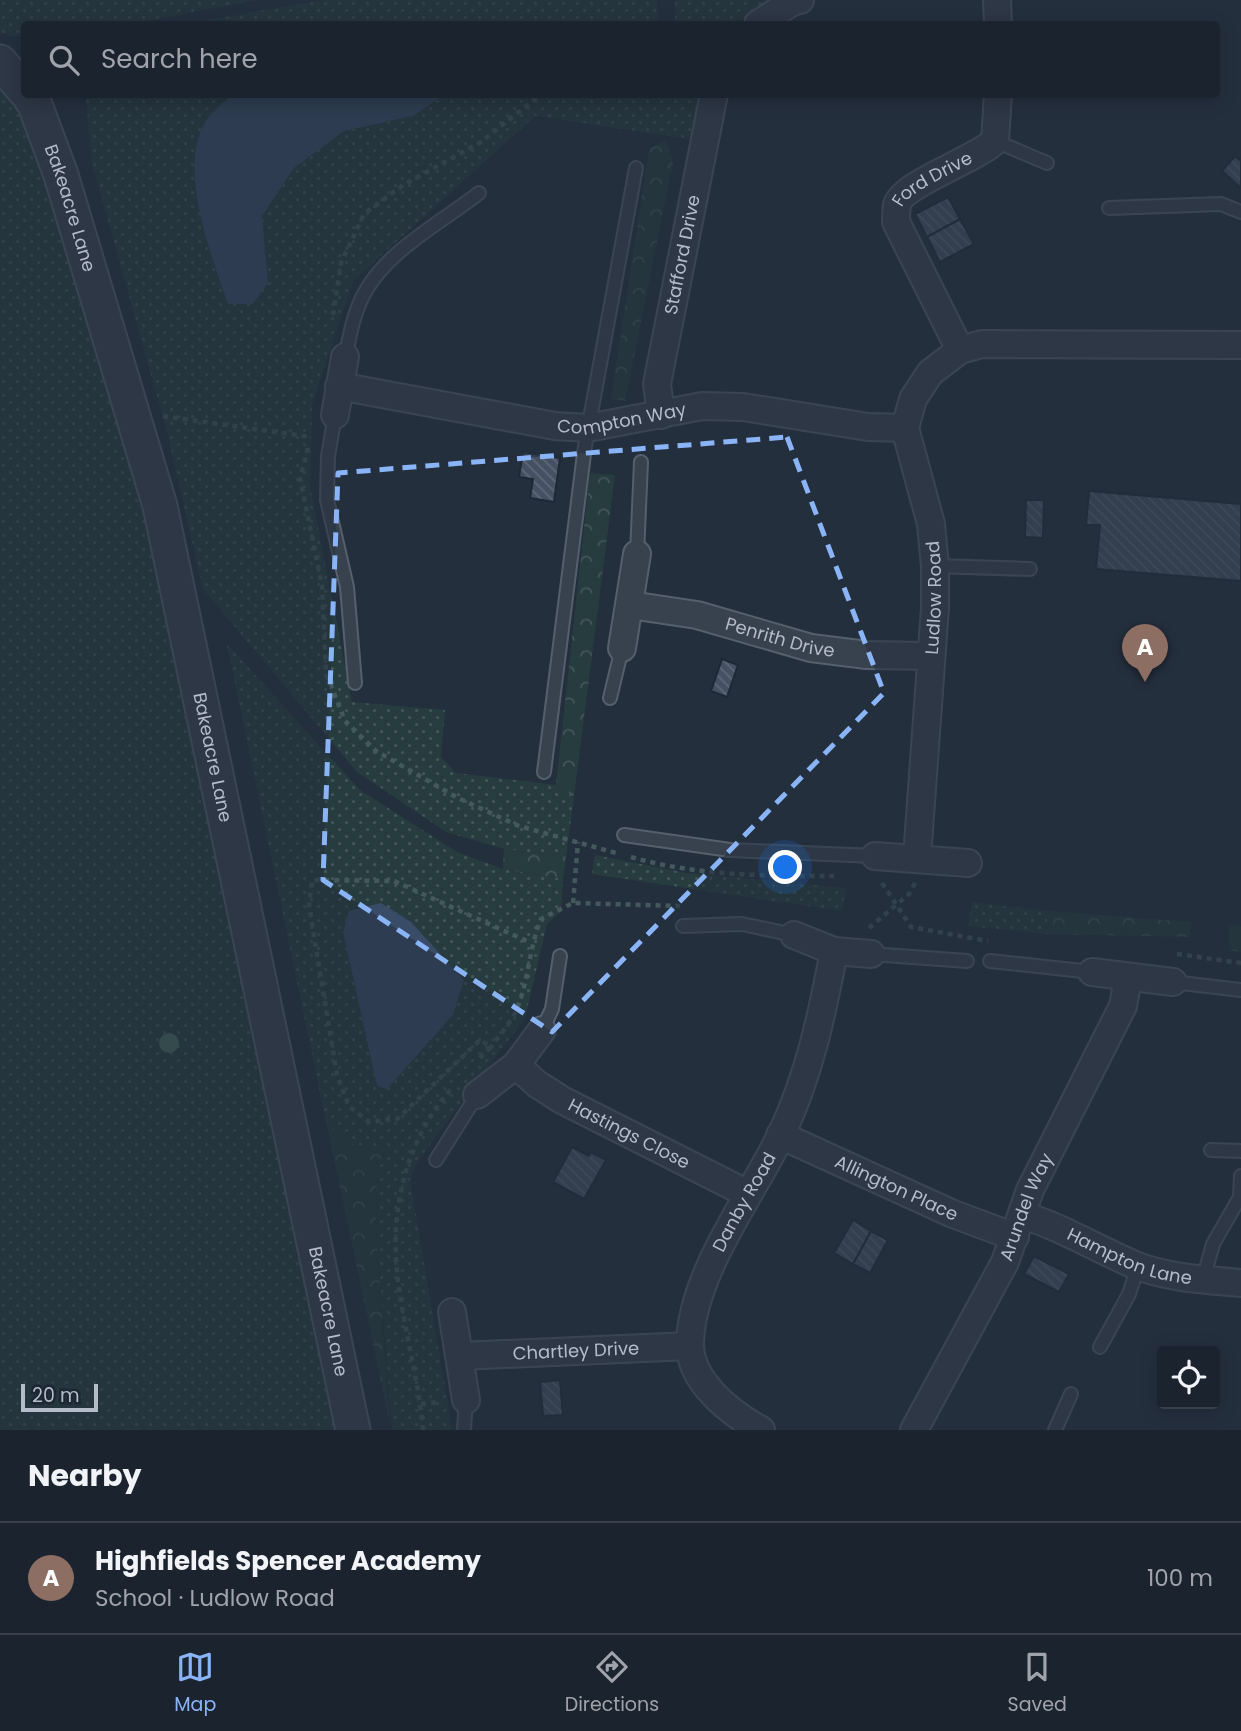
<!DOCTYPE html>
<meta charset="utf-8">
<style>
:root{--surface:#1b232e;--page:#242b36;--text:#f1f3f6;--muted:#a0a4aa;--line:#39404a;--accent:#8ab4f8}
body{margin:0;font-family:Poppins,sans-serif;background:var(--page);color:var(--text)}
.controls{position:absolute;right:21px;bottom:21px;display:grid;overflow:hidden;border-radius:7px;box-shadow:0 4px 18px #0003}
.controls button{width:63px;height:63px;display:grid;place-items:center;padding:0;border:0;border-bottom:2px solid var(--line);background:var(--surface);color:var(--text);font:35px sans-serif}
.scale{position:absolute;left:21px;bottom:18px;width:77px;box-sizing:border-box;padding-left:7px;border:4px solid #b4bcc9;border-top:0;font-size:19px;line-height:24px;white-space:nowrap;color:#b4bcc9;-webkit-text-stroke:5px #1d2633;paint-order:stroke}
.you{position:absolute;left:786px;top:868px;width:24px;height:24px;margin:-18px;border:5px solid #fff;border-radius:50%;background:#1a73e8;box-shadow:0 0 0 10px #1a73e833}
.badge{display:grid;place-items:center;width:46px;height:46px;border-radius:50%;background:var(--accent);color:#fff;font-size:23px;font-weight:700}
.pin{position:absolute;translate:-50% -58px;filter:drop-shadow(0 2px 4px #0008)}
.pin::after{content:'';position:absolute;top:37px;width:24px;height:21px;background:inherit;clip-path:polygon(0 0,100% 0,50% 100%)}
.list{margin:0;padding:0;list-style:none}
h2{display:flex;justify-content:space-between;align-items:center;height:91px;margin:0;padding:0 28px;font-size:30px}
h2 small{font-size:23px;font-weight:400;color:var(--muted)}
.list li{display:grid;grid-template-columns:46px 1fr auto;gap:21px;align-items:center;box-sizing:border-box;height:112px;padding:0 28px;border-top:2px solid var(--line)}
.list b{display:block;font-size:26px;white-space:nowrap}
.list p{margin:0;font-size:23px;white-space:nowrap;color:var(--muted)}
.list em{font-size:23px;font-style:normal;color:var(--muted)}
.icon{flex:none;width:38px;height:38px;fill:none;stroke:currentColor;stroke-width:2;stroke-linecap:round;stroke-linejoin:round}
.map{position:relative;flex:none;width:1241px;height:1430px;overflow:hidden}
.search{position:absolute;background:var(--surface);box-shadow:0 4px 18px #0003;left:21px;right:21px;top:21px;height:77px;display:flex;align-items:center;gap:18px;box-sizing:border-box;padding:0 24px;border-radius:7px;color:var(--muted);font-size:26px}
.sheet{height:203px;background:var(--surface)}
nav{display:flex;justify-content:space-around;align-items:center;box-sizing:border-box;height:98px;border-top:2px solid var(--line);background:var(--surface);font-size:19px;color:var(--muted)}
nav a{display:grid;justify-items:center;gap:4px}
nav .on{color:var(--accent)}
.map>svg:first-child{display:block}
</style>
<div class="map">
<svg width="1241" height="1430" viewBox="0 0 1241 1430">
<defs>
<pattern id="green-dots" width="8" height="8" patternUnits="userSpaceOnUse" patternTransform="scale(1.75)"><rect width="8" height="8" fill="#263c3f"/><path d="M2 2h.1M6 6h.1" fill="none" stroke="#435659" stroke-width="1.8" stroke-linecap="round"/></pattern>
<pattern id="forest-crowns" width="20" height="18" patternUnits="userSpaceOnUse" patternTransform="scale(1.75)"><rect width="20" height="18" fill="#263c3f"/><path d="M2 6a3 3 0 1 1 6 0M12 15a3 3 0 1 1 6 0" fill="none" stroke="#435659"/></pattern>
<pattern id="building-back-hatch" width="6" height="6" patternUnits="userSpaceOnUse" patternTransform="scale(1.75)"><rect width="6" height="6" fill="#455162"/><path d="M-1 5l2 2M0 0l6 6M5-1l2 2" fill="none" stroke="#5d6877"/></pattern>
</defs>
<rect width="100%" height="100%" fill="#242f3e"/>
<path fill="url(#green-dots)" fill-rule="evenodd" d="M0,0H256L131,24H24V38L0,33Z
M324,0H657L659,24H184Z
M675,0H768L736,24H675Z
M0,62L20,83L137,420L353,1430H0Z
M88,94L233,95L205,122L268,282L262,216L294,168L344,131L413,116L444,95H707L697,140L535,116L353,281L312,405L310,486L352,702L445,710L441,757L456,773L556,785L574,796L566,857L504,849L446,832L357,772L203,589L167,432L92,163L86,100Z
M227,644L360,790L457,852L503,869L563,879L561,911L547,924L525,1018L417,1162L410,1179L452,1430H392L376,1228L377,1178L383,1151L354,1144L327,1126ZM349,912L377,1085L343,932Z
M595,855L687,873L846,888L842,911L592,874Z
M972,902L1047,911L1048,934L968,926Z"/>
<path fill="url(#forest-crowns)" d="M666,140L673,163L625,401L611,399L649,149Z
M590,473L615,475L574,796L556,785Z
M504,849L566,857L563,879L503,869Z
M1047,911L1191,922L1190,937L1048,934Z
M1229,925L1241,926V952L1229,950Z
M327,1126L354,1144L383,1151L377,1178L376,1228L390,1424Z"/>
<path fill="#394c67" d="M233,94H444V95L413,116L344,131L294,168L262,216L268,283L253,304H228C212,257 176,167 206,121C212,111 224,103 233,94Z
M381,903L411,922L464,980L453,1015L387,1089L377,1086L343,932L349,911Z"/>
<path fill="url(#building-back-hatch)" stroke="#1f2835" stroke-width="2" d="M1235,156L1241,161V188L1222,171Z
M948,197L960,219L927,237L915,214Z
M960,219L974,244L940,262L927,237Z
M523,452L560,458L554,502L530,498L533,479L519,477Z
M1089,491L1241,504V581L1096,569L1100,525H1086Z
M1026,500H1044L1043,538L1025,537Z
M722,659L738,665L727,697L711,691Z
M572,1147L589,1156L591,1152L606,1160L584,1199L553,1182Z
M853,1220L871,1231L853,1264L834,1253Z
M871,1231L888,1240L870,1273L853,1264Z
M1034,1256L1069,1274L1059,1292L1024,1274Z
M560,1380L563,1415L543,1416L540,1382Z"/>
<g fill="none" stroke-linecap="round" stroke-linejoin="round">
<g stroke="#565f6c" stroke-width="16">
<path id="service" d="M995,141L1047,163
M1109,208L1221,204L1241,212
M345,357C349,342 351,325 357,310C375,256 437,226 479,193
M335,415L328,456L327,500L347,587L355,683
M637,554L641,462
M935,566L1030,569
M610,698L622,648
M544,772L585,446L636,168
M624,835L730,850L875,856
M683,926L742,924L794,935
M871,954L967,961
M990,961L1092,972
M1173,982L1241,990
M542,1030L552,1009L560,956
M1211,1150L1241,1151
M436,1160L477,1095
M1203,1280L1213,1244L1240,1197L1241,1176
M1100,1347L1129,1294L1138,1266
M464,1430L466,1400
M1055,1430L1071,1394"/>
</g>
<g stroke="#565f6c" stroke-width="30">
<g id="minor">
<path d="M997,0L998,24"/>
<path d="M758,24L792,2L800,0"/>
<path id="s1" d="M960,350L896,222C896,217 896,210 897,205C902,184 975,160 995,141L998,94"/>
<path id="s2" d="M339,386L555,426L588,428L702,406L743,407L868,427L905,428"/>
<path d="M335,415L345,357"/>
<path id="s3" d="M661,415L657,384L714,94"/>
<path id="s4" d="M630,605L697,615L811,648L867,655L931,656"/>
<path d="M622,648L637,554"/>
<path d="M875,856L968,863"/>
<path id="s5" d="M917,858L935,608V566L931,524L905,428L913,399L930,373L960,350L982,344L1241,345"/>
<path d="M794,935L834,951L871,954"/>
<path d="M1092,972L1173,982"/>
<path id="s6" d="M516,1065L537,1084L562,1100L748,1194"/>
<path d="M477,1095L516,1065L542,1030"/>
<path id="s7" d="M780,1135L953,1214L1015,1237"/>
<path id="s8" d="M1022,1215C1062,1227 1097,1249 1135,1265C1167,1278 1207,1280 1241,1283"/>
<path d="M452,1312L466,1400"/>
<path id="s9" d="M460,1356L690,1346"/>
<path id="s10" d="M761,1430C732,1414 689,1382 690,1343C692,1273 751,1197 781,1135C809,1076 822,1015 834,951"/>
<path id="s11" d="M914,1430L1005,1262L1030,1190L1123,1006L1128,978"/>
</g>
</g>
<g stroke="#565f6c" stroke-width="37">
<g id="tertiary">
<path d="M0,62L24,90"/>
<path id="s12" d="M28,94L35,105L61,175L160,506L353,1430"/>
</g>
</g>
<path stroke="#44595c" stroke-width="4.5" stroke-dasharray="5 5" stroke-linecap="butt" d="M333,315L341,263L364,214L403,185L481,142L541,94
M163,416L311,437
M308,448L300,478L322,586L326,673L345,721L376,751L458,798L519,826L616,853
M631,857C696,876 768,876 834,876
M882,883L911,927L988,941
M573,903L578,842
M869,928L909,894L915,883
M1177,954L1241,963
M493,1048L491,1047C498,1037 508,1026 514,1015C529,985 528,950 541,919L573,903L680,906
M480,1058L491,1047L480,1040L397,1119L369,1122L349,1106L337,1075L309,906L312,880L394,881L531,943
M421,1404L441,1402
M423,1430C418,1373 400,1317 396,1260C392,1199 411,1132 453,1087"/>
<use href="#service" stroke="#38414e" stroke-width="12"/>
<use href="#minor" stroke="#38414e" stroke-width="26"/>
<use href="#tertiary" stroke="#38414e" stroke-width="33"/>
</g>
<circle fill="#4b6a5d" cx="169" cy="1043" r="10"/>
<path d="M0 0H1241V1430H0ZM787,437L884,693L552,1032L323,880L338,473Z" fill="#242f3e" fill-opacity=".55" fill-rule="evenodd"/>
<path fill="none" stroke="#8ab4f8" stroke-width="5" stroke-dasharray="14 9" stroke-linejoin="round" d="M787,437L884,693L552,1032L323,880L338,473Z"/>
<g text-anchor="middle" stroke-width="6" stroke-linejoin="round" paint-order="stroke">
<g font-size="18" fill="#b4bcc9" stroke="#1d2633">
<text dy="6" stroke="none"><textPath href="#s1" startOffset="205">Ford Drive</textPath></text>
<text dy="6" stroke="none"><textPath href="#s12" startOffset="122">Bakeacre Lane</textPath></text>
<text dy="6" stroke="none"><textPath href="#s3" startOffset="163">Stafford Drive</textPath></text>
<text dy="6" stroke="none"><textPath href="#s2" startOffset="287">Compton Way</textPath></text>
<text dy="6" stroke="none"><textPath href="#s5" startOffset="261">Ludlow Road</textPath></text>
<text dy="6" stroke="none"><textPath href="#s4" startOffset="154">Penrith Drive</textPath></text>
<text dy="6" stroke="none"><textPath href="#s12" startOffset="690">Bakeacre Lane</textPath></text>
<text dy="6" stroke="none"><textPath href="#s6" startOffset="133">Hastings Close</textPath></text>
<text dy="6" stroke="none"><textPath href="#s7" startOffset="128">Allington Place</textPath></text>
<text dy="6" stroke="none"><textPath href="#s10" startOffset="270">Danby Road</textPath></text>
<text dy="6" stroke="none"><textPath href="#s11" startOffset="250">Arundel Way</textPath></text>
<text dy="6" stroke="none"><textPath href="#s8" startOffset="116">Hampton Lane</textPath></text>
<text dy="6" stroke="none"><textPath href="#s12" startOffset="1256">Bakeacre Lane</textPath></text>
<text dy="6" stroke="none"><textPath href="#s9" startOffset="116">Chartley Drive</textPath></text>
</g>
</g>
</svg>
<div class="controls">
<button><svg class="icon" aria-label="locate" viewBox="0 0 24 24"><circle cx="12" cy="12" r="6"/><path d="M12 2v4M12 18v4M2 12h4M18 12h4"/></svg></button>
</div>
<div class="scale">20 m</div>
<div class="you"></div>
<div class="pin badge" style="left:1145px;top:682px;background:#8d6e63">A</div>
<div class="search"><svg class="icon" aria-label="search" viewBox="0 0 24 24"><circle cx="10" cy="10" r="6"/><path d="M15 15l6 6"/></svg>Search here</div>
</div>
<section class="sheet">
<h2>Nearby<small></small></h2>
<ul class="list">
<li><span class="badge" style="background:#8d6e63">A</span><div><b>Highfields Spencer Academy</b><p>School · Ludlow Road</p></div><em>100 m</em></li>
</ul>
</section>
<nav>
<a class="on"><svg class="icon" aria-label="map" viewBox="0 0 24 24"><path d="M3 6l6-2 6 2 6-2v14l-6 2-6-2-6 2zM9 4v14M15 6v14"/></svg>Map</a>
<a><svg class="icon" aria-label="directions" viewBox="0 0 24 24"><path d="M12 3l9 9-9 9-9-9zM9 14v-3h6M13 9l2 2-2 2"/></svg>Directions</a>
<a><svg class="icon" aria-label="saved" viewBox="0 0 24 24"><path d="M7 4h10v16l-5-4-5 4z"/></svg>Saved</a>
</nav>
